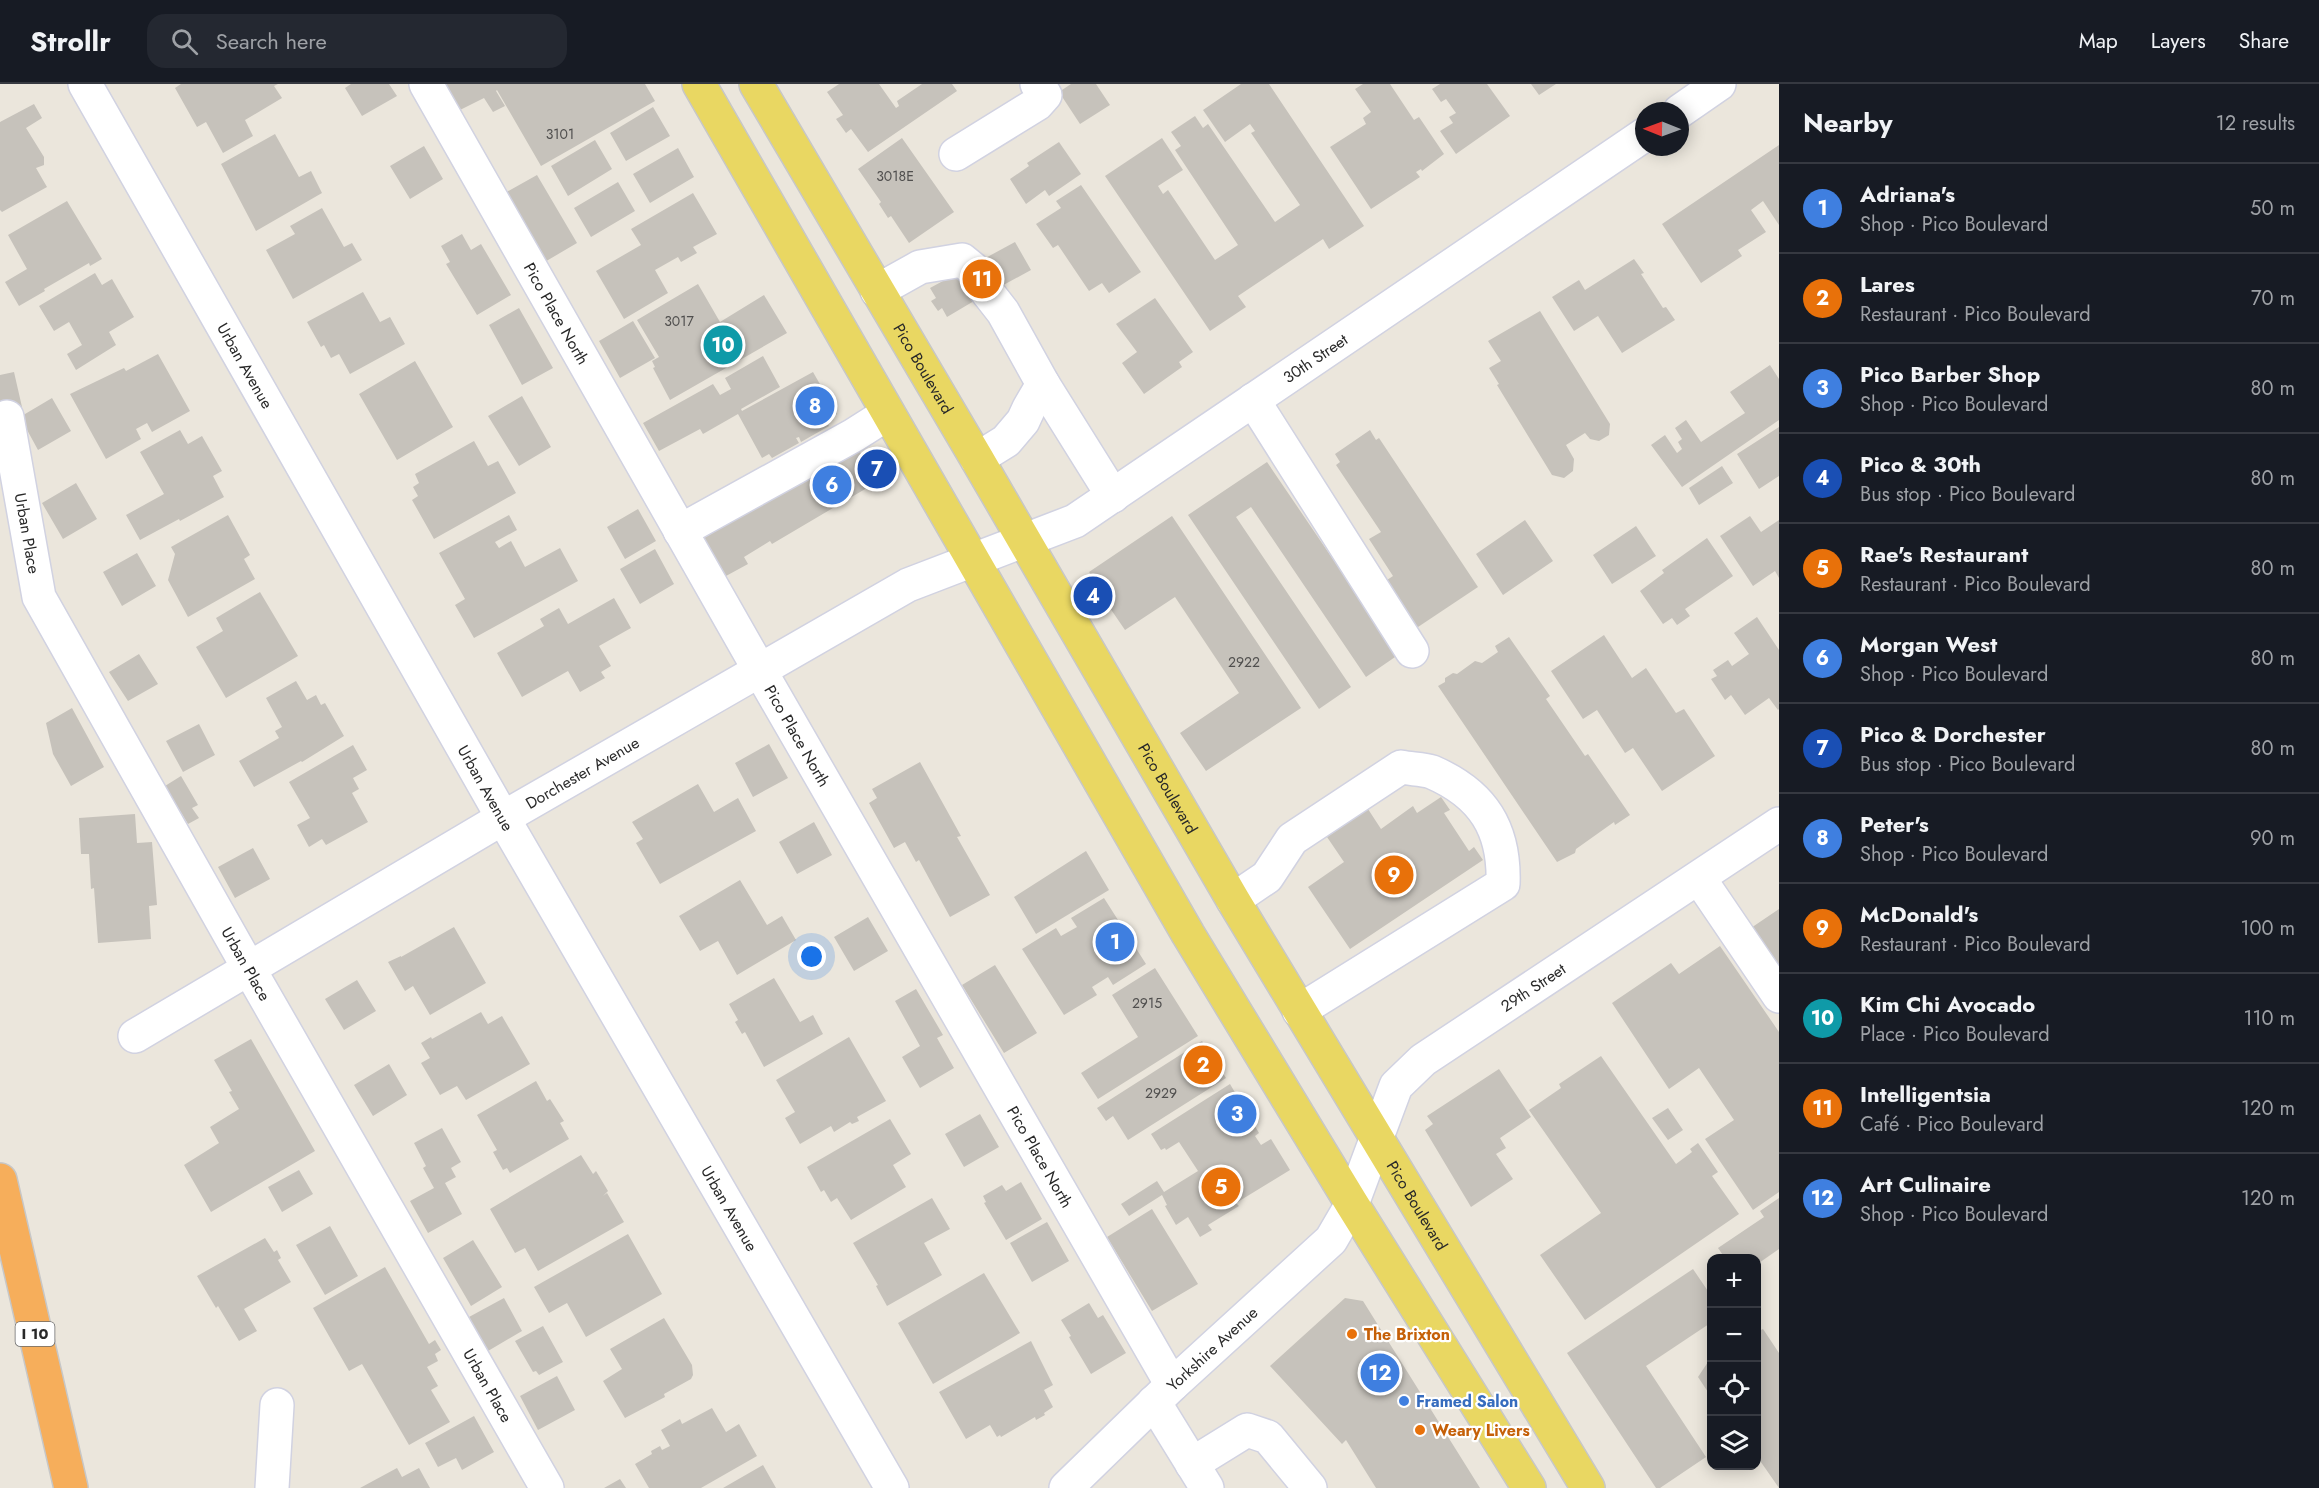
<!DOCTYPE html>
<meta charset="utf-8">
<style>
:root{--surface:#171b24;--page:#242831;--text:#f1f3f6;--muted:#9ea1a6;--line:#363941;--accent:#4352f0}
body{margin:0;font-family:Jost,sans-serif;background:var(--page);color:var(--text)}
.controls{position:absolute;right:18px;bottom:18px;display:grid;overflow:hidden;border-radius:12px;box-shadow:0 3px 15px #0003}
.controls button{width:54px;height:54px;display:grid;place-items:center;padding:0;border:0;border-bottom:2px solid var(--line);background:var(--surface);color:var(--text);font:30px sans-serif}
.compass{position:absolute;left:1635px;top:18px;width:54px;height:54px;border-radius:50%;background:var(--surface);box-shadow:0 3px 15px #0003;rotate:271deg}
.you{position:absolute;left:812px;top:873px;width:21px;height:21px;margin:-15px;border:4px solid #fff;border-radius:50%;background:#1a73e8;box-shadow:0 0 0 9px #1a73e833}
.badge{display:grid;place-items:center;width:39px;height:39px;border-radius:50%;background:var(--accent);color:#fff;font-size:20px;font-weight:700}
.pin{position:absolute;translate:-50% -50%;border:3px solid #fff;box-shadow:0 2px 6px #0006}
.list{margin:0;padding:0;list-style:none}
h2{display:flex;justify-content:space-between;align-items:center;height:78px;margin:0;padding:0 24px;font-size:26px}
h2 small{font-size:20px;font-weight:400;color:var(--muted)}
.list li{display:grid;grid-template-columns:39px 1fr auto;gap:18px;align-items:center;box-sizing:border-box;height:90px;padding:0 24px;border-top:2px solid var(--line)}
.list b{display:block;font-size:22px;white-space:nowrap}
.list p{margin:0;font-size:20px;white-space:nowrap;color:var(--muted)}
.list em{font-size:20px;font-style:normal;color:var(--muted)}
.icon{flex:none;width:33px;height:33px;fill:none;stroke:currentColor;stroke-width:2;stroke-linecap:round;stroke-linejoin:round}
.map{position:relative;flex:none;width:1779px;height:1404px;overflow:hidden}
header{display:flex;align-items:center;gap:36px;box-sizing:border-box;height:84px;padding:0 30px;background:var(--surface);border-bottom:2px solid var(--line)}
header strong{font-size:28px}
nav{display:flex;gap:33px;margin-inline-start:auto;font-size:21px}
.search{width:420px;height:54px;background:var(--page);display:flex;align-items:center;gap:15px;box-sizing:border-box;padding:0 21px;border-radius:18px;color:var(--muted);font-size:22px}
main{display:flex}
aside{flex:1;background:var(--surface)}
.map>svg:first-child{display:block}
</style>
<header>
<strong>Strollr</strong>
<div class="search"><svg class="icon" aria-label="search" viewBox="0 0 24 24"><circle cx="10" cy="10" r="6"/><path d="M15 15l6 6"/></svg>Search here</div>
<nav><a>Map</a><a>Layers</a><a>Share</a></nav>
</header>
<main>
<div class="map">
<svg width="1779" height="1404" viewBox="0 0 1779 1404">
<rect width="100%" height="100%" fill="#ebe6dc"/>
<path fill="#c6c2bb" d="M181,0H278L274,2L282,14L245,36L253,52L223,69L206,38L197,43L175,4Z
M351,0H389L397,12L362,32L345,4Z
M443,0H645L655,17L541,82L497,6L496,7L505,22L493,28L484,14L458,27Z
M839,0H879L896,24L899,22L897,17L922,0H952L957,7L868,68L851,45L846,49L836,35L843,31L827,8Z
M1071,0H1096L1110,21L1080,40L1059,8Z
M1241,0H1269L1364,142L1329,165L1323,155L1238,212L1246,223L1210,247L1105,92L1162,54L1183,86L1158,102L1163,110L1168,106L1215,176L1238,161L1175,66L1181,62L1171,48L1195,32L1203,44L1208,40L1275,138L1300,121L1251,49L1255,47L1250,40L1225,58L1203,26Z
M1363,0H1390L1414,36L1419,33L1444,70L1422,87L1421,85L1416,88L1420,93L1371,125L1330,63L1366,40L1363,34L1371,28L1355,5Z
M1440,0H1487L1510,32L1456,70L1440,47L1453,39L1449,33L1456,29L1446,15L1441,18L1432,5Z
M1531,0H1556L1539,11Z
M34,20L42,34L26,44L44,73V81L36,84L47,103L2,128L0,126V38Z
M653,23L670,52L626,77L610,49Z
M275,50L299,93L311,87L322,109L256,147L221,80Z
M902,54L954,128L909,159L891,132L888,134L879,120L881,118L858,85Z
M595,56L612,85L568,112L551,82Z
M1059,58L1081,90L1049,112L1045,106L1026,120L1010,95L1029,82L1027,79Z
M1779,61V141L1763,117L1751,126L1766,148L1738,166L1742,172L1701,199L1662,140Z
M424,62L443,95L410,115L390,82Z
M678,64L694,93L650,119L633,90Z
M537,91L577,159L543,179L503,110Z
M618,98L635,127L591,153L574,124Z
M1081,101L1141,188L1109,209L1102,199L1089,207L1058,161L1053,164L1036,140L1061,124L1056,117Z
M693,109L717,150L693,163L697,169L681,178L678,173L655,186L668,209L624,235L596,187L641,161L631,145Z
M67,117L102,175L90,182L89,179L44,205L45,207L19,222L5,198L27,185L8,151Z
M322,124L344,163L352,159L362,176L293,215L266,166L295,150L290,142Z
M462,150L471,166L481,160L511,211L477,231L446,180L450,178L441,162Z
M1015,158L1031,186L998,204L972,214L974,217L947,233L942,224L938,227L931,217L936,214L930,204Z
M1634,175L1644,189L1641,190L1663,224L1666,223L1675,236L1622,269L1598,232L1574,247L1552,213L1579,196L1585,206Z
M95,189L102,201L112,195L134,233L109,248L116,261L76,286L67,270L82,261L69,238L54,247L39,222Z
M698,200L720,238L764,211L787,249L670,316L653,284L655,283L652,277L659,273L637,236Z
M363,208L380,238L390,233L405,260L350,290L339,270L331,274L324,261L321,263L307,238Z
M1155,214L1193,268L1179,278L1182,283L1144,310L1122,279L1137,268L1116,240Z
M519,224L553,284L522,301L489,241Z
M1540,227L1610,340L1609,351L1599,357L1590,355L1585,349L1566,361L1574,375L1573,387L1564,394L1552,391L1497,301L1499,300L1489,284L1501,277L1488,257Z
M633,237L655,274L620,294L599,257Z
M158,270L190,327L152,348L147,339L136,345L141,355L106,375L70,310L124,284L126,287Z
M763,272L780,303L741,325L742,327L813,288L837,330L826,336L829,342L801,358L799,353L796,354L799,359L772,374L769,370L762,374L738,330L703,350L700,345L659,367L643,339L713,300L720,311L731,305L725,294Z
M415,277L453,343L397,376L359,310Z
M1770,281L1779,295V336L1682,403L1651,361L1665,351L1677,369L1682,365L1678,358L1682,355L1675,344L1686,336L1701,358L1745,329L1730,308Z
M14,288L22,323L0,328V291Z
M522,312L551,363L519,382L488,332Z
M52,314L71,347L38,366L20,333Z
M1779,343V392L1759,405L1737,370Z
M180,346L188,360L202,352L222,387L213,392L224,413L180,437L179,435L140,456L126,431L164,410L140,368Z
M1370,346L1376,356L1379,354L1478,503L1406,551L1375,504L1393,492L1369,455L1381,448L1336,381L1340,378L1335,370Z
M474,357L488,382L498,377L516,409L434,455L412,416L418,412L413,403L419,399L415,390Z
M854,366H859L877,398L772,460L770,457L744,473L748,480L726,492L704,454Z
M1267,378L1398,571L1366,593L1251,423L1236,433L1351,603L1319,625L1188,431Z
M1722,382L1733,399L1699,421L1689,404Z
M76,399L97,435L63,455L42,419Z
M638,425L656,457L625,475L607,443Z
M228,431L250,471L244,475L255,495L188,533L168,496L175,470L171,463Z
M509,431L517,446L495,458L499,464L511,457L525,483L560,464L578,497L474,554L455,521L465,515L439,469Z
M1172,432L1301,624L1206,687L1180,649L1239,609L1175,513L1125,546L1099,508L1102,506L1089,488Z
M1750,432L1761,448L1779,436V494L1775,487L1753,502L1720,452Z
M1525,436L1553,477L1503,511L1476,470Z
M1636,442L1656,472L1612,500L1593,471Z
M1707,454L1733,492L1685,525L1690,532L1677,541L1672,534L1663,540L1640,507L1664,489L1662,486Z
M655,465L674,500L640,520L620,485Z
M137,469L156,502L122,522L103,488Z
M260,508L298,572L226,614L196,563L223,547L216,534Z
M614,514L631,544L599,562L611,582L601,588L605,594L580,608L568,587L522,613L497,569L544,542L540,535L559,524L568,540Z
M1757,533L1779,566V625L1778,626L1769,614L1745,631L1731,611L1725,616L1711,595L1717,592L1713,586L1728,576L1732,582L1749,570L1734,549Z
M1604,551L1632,594L1646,584L1676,629L1684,625L1715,672L1662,707L1633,664L1625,669L1597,626L1583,635L1551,587Z
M1509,553L1550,612L1546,615L1585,672L1588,670L1630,731L1615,741L1614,738L1576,765L1575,769L1557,778L1438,602L1445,598V594L1453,589L1457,590L1475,577L1482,579L1498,568L1495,562Z
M139,570L158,600L128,617L109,588Z
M296,597L307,616L316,611L321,621L325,619L344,652L302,678L301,677L254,703L239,677L279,654L275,647L282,643L266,614Z
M72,624L104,683L71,702L53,670L46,639Z
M199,640L215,671L183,688L166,657Z
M769,660L788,694L753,713L735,679Z
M353,661L367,686L353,694L359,705L352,709L368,738L326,761L322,755L309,763L297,741L310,734L289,698Z
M920,678L961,752L957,753L990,811L950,833L919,776L916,778L905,758L894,764L869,719L877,714L872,705Z
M181,692L198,721L192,724L199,734L188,740L165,702Z
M698,700L714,728L738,714L756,747L660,800L636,759L643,755L632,738Z
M1441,713L1450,726L1444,729L1469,767L1474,763L1483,776L1350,865L1308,803L1344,778L1327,753L1368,725L1381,745L1413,722L1417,729Z
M135,730L137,759L152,758L157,821L149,822L151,855L98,859L94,804L91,805L89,770H81L79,734Z
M814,738L832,771L797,790L779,758Z
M253,764L270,795L235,814L218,783Z
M1086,767L1109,806L1036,850L1014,813Z
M740,796L767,841L782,832L796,856L737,891L718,857L700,867L679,832Z
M1104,814L1146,880L1113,901L1108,893L1092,903L1097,911L1064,931L1022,865L1056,844L1061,852L1077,843L1071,834Z
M1779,825V892L1748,846Z
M868,833L888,867L854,887L834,853Z
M454,843L486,899L430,931L413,902L405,907L388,878L401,872V873Z
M1720,862L1779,948V1108L1753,1126L1705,1055L1734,1036L1699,984L1669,1005L1612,919L1671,879L1679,890Z
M995,881L1037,949L1004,969L962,901Z
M1155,884L1198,952L1098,1015L1081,989L1138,953L1112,911Z
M774,894L800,938L813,931L823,950L764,983L745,948L742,950L735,938L738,936L729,920Z
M357,896L376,927L344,946L325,915Z
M916,905L943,951L937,954L954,984L920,1004L902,973L920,962L895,917Z
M481,928L488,940L502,932L530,980L466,1016L457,1002L440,1011L421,979L430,974L421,959L431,953L432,955Z
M849,953L886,1017L857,1033L859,1037L852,1040L850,1038L834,1048L831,1042L800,1060L785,1034L795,1028L776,996Z
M251,955L315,1067L211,1128L184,1081L219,1059L210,1043L239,1025L229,1008L232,1007L214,976Z
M1202,957L1226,994L1128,1056L1113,1032L1106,1037L1097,1024Z
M1601,972L1676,1080L1692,1068L1690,1065L1698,1059L1718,1088L1712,1092L1739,1130L1585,1236L1540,1171L1601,1129L1529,1026L1561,1004L1559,1000Z
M389,980L407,1011L373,1032L354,1001Z
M1499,985L1531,1033L1500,1054L1506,1064L1496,1070L1513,1095L1471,1123L1425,1046L1433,1040L1427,1032Z
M536,997L547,1017L550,1015L564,1037L560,1039L569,1055L510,1089L507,1084L503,1086L493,1068L497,1066L477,1031Z
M1230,1000L1259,1049L1255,1052L1261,1061L1271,1055L1290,1086L1236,1119L1239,1122L1208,1141L1212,1146L1200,1153L1188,1133L1176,1141L1165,1122L1167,1121L1162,1111L1129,1132L1121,1120L1157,1097L1164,1108L1198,1087L1179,1058L1166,1066L1165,1064L1161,1066L1151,1050Z
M1668,1024L1683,1046L1668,1056L1652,1034Z
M980,1030L999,1063L964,1083L945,1050Z
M890,1035L911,1070L893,1081L906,1103L851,1136L837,1114L831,1118L824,1106L821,1108L807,1083Z
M442,1044L461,1078L451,1084L456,1093L445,1099L462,1130L428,1149L410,1117L434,1104L423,1084L426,1082L414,1059Z
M581,1071L593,1090L596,1087L608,1107L603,1112L607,1109L624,1138L538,1187L525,1164L515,1169L490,1125Z
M299,1086L313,1110L282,1128L268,1103Z
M1021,1098L1042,1135L1006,1156L984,1119L986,1118L983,1112L1002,1101L1006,1107Z
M932,1114L950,1145L924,1159L942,1191L887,1222L876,1202L878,1201L853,1159Z
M1779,1114V1165L1756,1181V1174H1725L1718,1164L1764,1133L1760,1127Z
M1152,1125L1198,1200L1152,1227L1107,1153Z
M1047,1138L1069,1177L1032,1198L1010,1159Z
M330,1142L358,1192L325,1211L296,1161Z
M628,1150L662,1210L586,1253L567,1219L549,1229L534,1203Z
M265,1154L274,1168L277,1166L281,1174L278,1176L291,1198L244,1225L257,1247L239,1257L218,1222L216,1224L197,1192Z
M473,1156L502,1203L471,1222L443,1174Z
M385,1183L429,1260L435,1256L441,1266L435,1270L438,1277L427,1283L438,1302L431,1306L450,1338L409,1361L362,1280L349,1287L313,1224Z
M1693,1185L1712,1213V1238L1646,1282L1706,1373L1660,1404H1656L1567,1269Z
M984,1189L1020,1249L933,1300L898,1239Z
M504,1214L522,1247L488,1267L469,1233Z
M1345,1214L1363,1217L1480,1404H1376L1346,1356L1342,1360L1270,1282Z
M1089,1219L1098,1234L1103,1231L1126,1269L1091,1290L1069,1253L1071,1252L1061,1236Z
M664,1234L692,1281L693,1291L691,1295L664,1310L665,1313L625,1334L603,1297L622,1285L610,1265Z
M543,1242L563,1278L539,1291L536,1287L533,1288L515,1257Z
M1763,1245L1779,1269V1404L1756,1371V1248Z
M1031,1257L1053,1301L1044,1306L1053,1323L1044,1329L1045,1331L1036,1336L1035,1333L1001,1353L1000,1351L997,1353L990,1341L966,1355L939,1308Z
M1712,1272V1305L1708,1308L1698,1293Z
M557,1292L575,1326L538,1346L520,1312Z
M712,1324L726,1348L739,1340L757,1372L701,1404H649L635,1380L652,1370L651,1367L660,1362L662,1366L670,1362L661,1346L680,1335L682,1340Z
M474,1332L494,1368L462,1386L456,1374L438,1383L425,1359Z
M763,1381L776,1404H723Z
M397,1384L402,1393L419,1384L430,1404H360Z
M620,1395L626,1404H604Z"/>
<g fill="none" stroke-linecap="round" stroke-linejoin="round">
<g stroke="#d1d2e1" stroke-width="36">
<g id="minor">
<path id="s1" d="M85,0L503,734L892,1404"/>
<path id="s2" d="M426,0L759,585L1172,1301"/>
<path d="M1680,27L1719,0"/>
<path d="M956,70L1037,20L1045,11L1037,0"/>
<path d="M985,205L1003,228L1043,300L1113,412"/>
<path d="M877,207L920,183L962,176L973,185"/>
<path d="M1253,316L1412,567"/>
<path id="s3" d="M7,333L39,513L248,883L547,1404"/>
<path d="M977,375L1006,357L1023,337L1029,324L1043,300"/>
<path d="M680,447L854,351L887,330"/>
<path d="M1699,794L1779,912"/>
<path d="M1233,816L1267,793L1292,755L1401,683C1410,685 1423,685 1432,688C1483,710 1505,745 1503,800L1299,927"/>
<path id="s4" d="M135,952L503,734L908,501L1075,437L1644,51"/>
<path d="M1154,1318L1207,1404"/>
<path d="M1192,1380L1247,1346L1268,1353L1310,1404"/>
<path d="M272,1404L277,1321"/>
<path id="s5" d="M1066,1404L1172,1301L1331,1156L1352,1120L1396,1002L1423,976L1779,740"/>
</g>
</g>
<g stroke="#c7c7c7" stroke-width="36">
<g id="major">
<path d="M699,0L1188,850L1352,1120L1529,1404"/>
<path id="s6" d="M756,0L977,375L1233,816L1588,1404"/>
</g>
</g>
<g stroke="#c7c7c7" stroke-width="36">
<path id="highway" d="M0,1096L71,1404"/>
</g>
<use href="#minor" stroke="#fff" stroke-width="33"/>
<use href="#major" stroke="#e9d762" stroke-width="33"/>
<use href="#highway" stroke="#f6ae5b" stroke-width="33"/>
</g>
<g fill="#e8710a" stroke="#fff" stroke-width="2">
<circle cx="1352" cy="1250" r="6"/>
<circle cx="1420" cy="1346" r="6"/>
</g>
<circle fill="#3f7fe0" stroke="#fff" stroke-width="2" cx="1404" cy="1317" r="6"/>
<g text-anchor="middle" stroke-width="4.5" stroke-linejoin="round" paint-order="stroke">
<g font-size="14" fill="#504f4e">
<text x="560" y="55">3101</text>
<text x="895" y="97">3018E</text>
<text x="679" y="242">3017</text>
<text x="1244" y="583">2922</text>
<text x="1147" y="924">2915</text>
<text x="1161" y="1014">2929</text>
</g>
<rect fill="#fff" stroke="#696969" stroke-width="1.5" x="15.5" y="1238" width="39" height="24" rx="4.5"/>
<g font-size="15" font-weight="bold" fill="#292929">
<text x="35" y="1255">I 10</text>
</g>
<g font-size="16" fill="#292929" stroke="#fff">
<text dy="6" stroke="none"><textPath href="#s2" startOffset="264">Pico Place North</textPath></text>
<text dy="6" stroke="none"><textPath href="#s4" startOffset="1364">30th Street</textPath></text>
<text dy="6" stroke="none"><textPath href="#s1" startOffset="324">Urban Avenue</textPath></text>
<text dy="6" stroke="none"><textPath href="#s6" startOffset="330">Pico Boulevard</textPath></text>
<text dy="6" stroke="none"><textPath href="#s3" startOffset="118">Urban Place</textPath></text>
<text dy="6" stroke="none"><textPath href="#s2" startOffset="750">Pico Place North</textPath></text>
<text dy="6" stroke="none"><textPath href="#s4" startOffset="519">Dorchester Avenue</textPath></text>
<text dy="6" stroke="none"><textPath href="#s1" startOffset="810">Urban Avenue</textPath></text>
<text dy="6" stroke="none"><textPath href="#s6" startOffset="816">Pico Boulevard</textPath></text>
<text dy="6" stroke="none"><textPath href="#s3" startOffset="604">Urban Place</textPath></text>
<text dy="6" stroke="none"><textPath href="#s5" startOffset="700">29th Street</textPath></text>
<text dy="6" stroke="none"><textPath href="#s2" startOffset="1236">Pico Place North</textPath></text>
<text dy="6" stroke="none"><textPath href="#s6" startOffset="1302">Pico Boulevard</textPath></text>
<text dy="6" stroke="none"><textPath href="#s1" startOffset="1296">Urban Avenue</textPath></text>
<text dy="6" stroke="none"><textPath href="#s5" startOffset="202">Yorkshire Avenue</textPath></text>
<text dy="6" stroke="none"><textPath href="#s3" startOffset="1090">Urban Place</textPath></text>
</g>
<g font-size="16" font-weight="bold" fill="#c56008" stroke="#fff" text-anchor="start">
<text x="1364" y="1256">The Brixton</text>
<text x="1432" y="1352">Weary Livers</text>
</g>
<g font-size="16" font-weight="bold" fill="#366cbe" stroke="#fff" text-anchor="start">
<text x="1416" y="1323">Framed Salon</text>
</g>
</g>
</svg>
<div class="controls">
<button>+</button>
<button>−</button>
<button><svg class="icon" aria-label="locate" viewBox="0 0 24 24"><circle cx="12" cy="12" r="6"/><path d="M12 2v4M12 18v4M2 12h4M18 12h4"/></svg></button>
<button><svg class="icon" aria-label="layers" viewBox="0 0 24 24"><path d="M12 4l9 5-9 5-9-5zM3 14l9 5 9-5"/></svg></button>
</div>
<svg class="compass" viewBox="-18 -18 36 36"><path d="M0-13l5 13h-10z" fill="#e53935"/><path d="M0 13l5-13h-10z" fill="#9ea1a6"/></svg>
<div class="you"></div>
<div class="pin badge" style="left:1115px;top:858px;background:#3f7fe0">1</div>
<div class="pin badge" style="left:1203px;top:981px;background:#e8710a">2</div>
<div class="pin badge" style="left:1237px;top:1030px;background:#3f7fe0">3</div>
<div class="pin badge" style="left:1093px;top:512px;background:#1a4fb4">4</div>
<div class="pin badge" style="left:1221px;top:1103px;background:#e8710a">5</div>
<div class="pin badge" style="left:832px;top:401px;background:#3f7fe0">6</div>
<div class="pin badge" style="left:877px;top:385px;background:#1a4fb4">7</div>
<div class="pin badge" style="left:815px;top:322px;background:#3f7fe0">8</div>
<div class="pin badge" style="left:1394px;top:791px;background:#e8710a">9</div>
<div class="pin badge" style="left:723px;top:261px;background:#0f9aa8">10</div>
<div class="pin badge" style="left:982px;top:195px;background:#e8710a">11</div>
<div class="pin badge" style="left:1380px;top:1289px;background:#3f7fe0">12</div>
</div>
<aside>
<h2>Nearby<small>12 results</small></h2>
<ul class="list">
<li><span class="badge" style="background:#3f7fe0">1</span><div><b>Adriana's</b><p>Shop · Pico Boulevard</p></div><em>50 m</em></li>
<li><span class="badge" style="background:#e8710a">2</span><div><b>Lares</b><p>Restaurant · Pico Boulevard</p></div><em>70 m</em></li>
<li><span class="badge" style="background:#3f7fe0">3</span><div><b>Pico Barber Shop</b><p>Shop · Pico Boulevard</p></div><em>80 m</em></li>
<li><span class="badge" style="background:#1a4fb4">4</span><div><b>Pico &amp; 30th</b><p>Bus stop · Pico Boulevard</p></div><em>80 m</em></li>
<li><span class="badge" style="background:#e8710a">5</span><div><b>Rae's Restaurant</b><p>Restaurant · Pico Boulevard</p></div><em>80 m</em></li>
<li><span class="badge" style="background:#3f7fe0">6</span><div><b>Morgan West</b><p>Shop · Pico Boulevard</p></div><em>80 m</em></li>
<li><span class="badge" style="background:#1a4fb4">7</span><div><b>Pico &amp; Dorchester</b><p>Bus stop · Pico Boulevard</p></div><em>80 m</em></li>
<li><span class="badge" style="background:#3f7fe0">8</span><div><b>Peter's</b><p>Shop · Pico Boulevard</p></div><em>90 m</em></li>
<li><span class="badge" style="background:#e8710a">9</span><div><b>McDonald's</b><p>Restaurant · Pico Boulevard</p></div><em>100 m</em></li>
<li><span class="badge" style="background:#0f9aa8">10</span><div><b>Kim Chi Avocado</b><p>Place · Pico Boulevard</p></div><em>110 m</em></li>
<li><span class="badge" style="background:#e8710a">11</span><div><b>Intelligentsia</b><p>Café · Pico Boulevard</p></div><em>120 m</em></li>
<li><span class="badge" style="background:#3f7fe0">12</span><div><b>Art Culinaire</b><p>Shop · Pico Boulevard</p></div><em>120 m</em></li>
</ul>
</aside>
</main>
